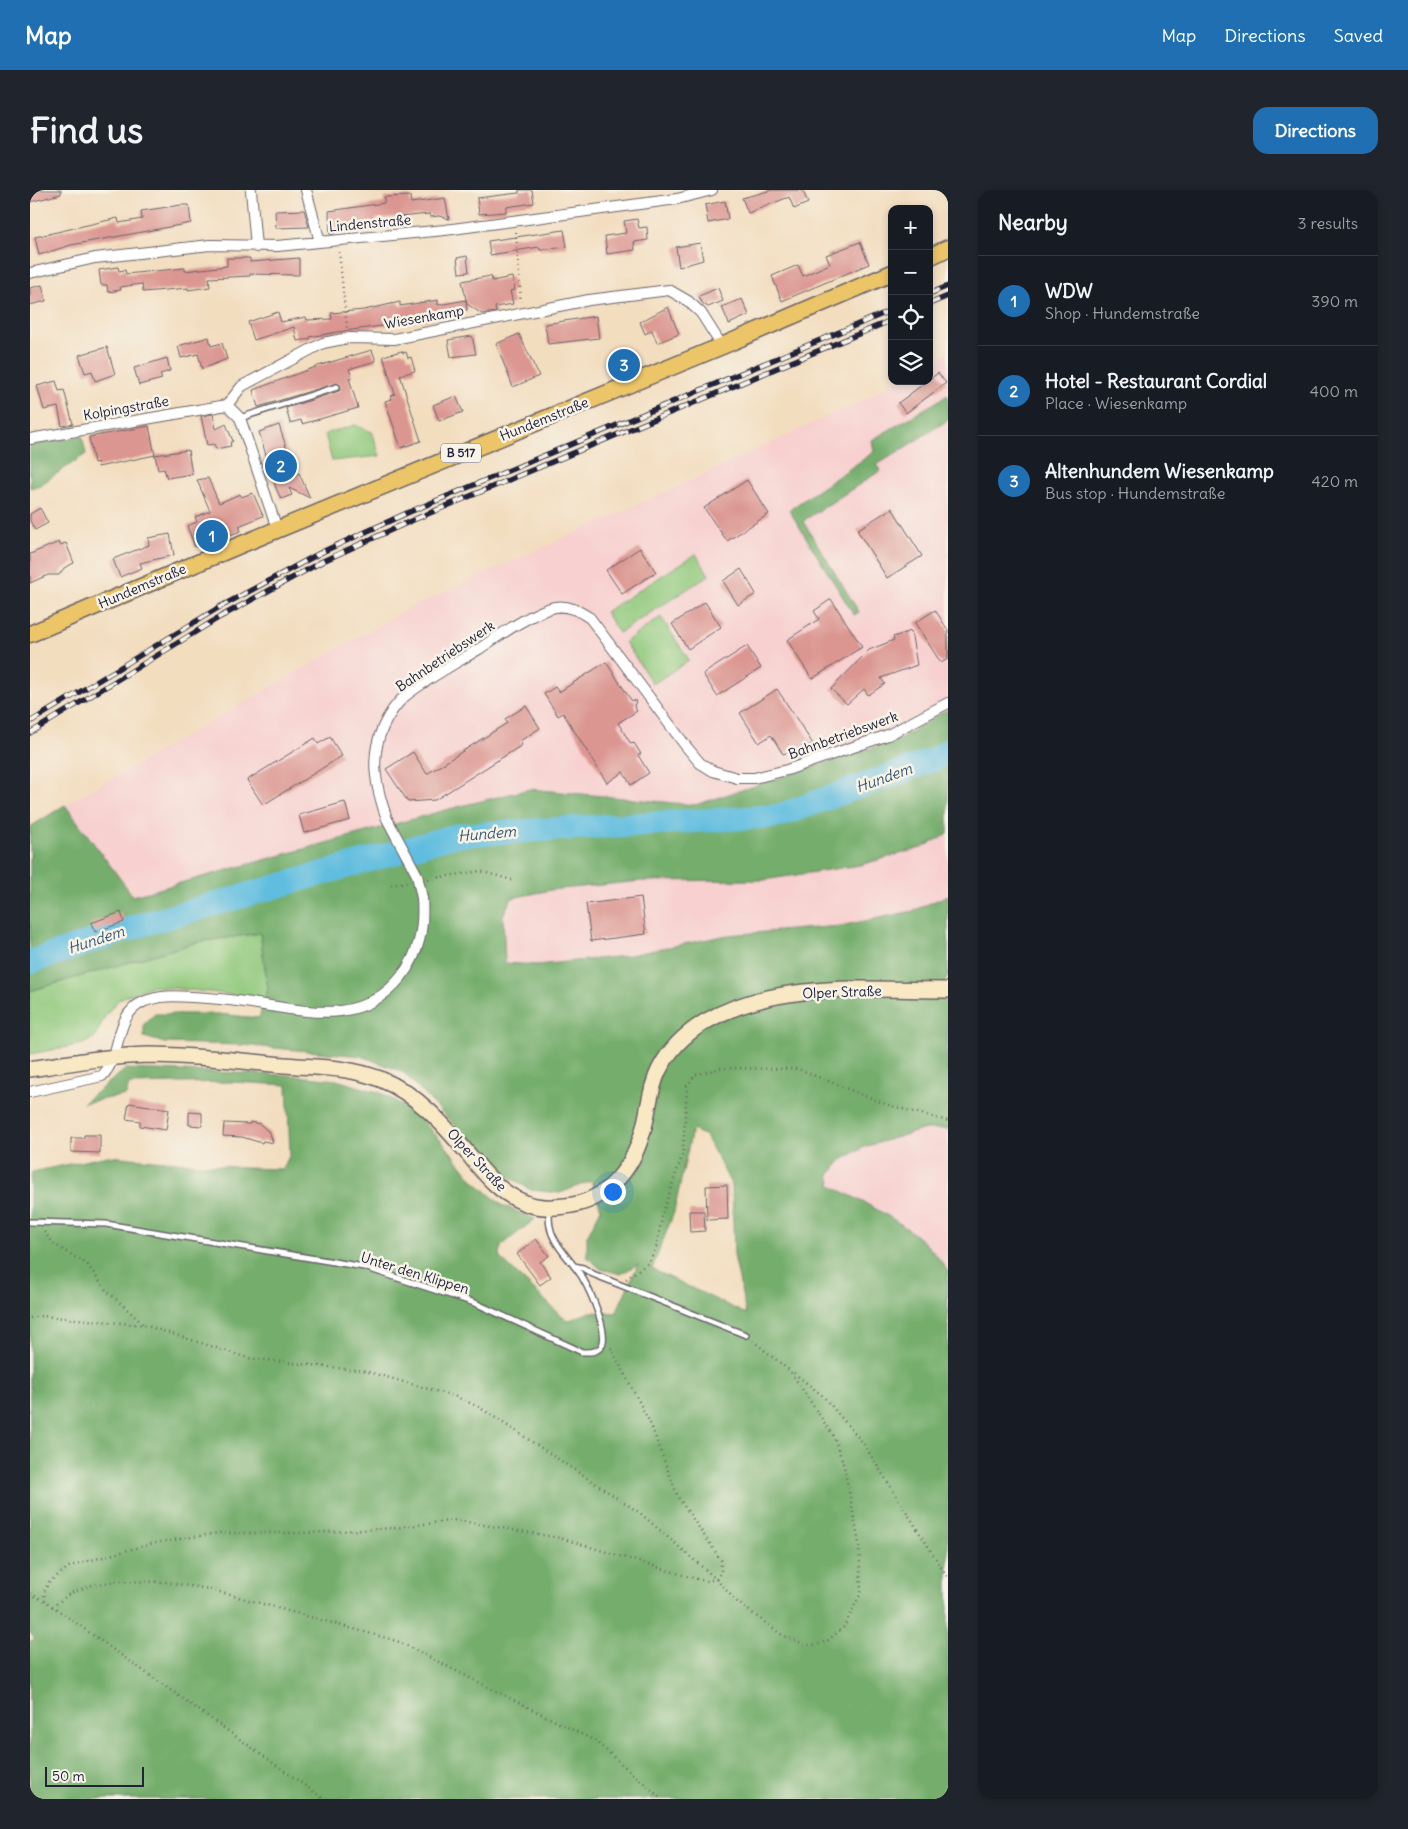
<!DOCTYPE html>
<meta charset="utf-8">
<style>
:root{--surface:#171b24;--page:#20242c;--text:#f1f3f6;--muted:#9ea1a6;--line:#363941;--accent:#1f6fb2}
body{margin:0;font-family:Delius,sans-serif;background:var(--page);color:var(--text)}
.controls{position:absolute;right:15px;top:15px;display:grid;overflow:hidden;border-radius:10px;box-shadow:0 2px 8px #0003}
.controls button{width:45px;height:45px;display:grid;place-items:center;padding:0;border:0;border-bottom:1px solid var(--line);background:var(--surface);color:var(--text);font:25px sans-serif}
.scale{position:absolute;left:15px;bottom:12px;width:99px;box-sizing:border-box;padding-left:5px;border:2px solid #22223b;border-top:0;font-size:14px;line-height:18px;white-space:nowrap;color:#22223b;-webkit-text-stroke:4px #f7f3e8;paint-order:stroke}
.you{position:absolute;left:582px;top:1001px;width:18px;height:18px;margin:-12px;border:4px solid #fff;border-radius:50%;background:#1a73e8;box-shadow:0 0 0 8px #1a73e833}
.badge{display:grid;place-items:center;width:32px;height:32px;border-radius:50%;background:var(--accent);color:#fff;font-size:16px;font-weight:700}
.pin{position:absolute;translate:-50% -50%;border:2px solid #fff;box-shadow:0 1px 5px #0006}
.list{margin:0;padding:0;list-style:none}
h2{display:flex;justify-content:space-between;align-items:center;height:65px;margin:0;padding:0 20px;font-size:21px}
h2 small{font-size:16px;font-weight:400;color:var(--muted)}
.list li{display:grid;grid-template-columns:32px 1fr auto;gap:15px;align-items:center;box-sizing:border-box;height:90px;padding:0 20px;border-top:1px solid var(--line)}
.list b{display:block;font-size:19px;white-space:nowrap}
.list p{margin:0;font-size:16px;white-space:nowrap;color:var(--muted)}
.list em{font-size:16px;font-style:normal;color:var(--muted)}
.icon{flex:none;width:28px;height:28px;fill:none;stroke:currentColor;stroke-width:2;stroke-linecap:round;stroke-linejoin:round}
.map{position:relative;flex:none;width:918px;height:1609px;overflow:hidden;border-radius:15px}
header{display:flex;align-items:center;gap:30px;box-sizing:border-box;height:70px;padding:0 25px;background:var(--accent);color:#fff}
header strong{font-size:24px}
nav{display:flex;gap:28px;margin-inline-start:auto;font-size:18px}
.intro{display:flex;align-items:center;justify-content:space-between;box-sizing:border-box;height:120px;padding:0 30px}
h1{margin:0;font-size:35px}
.button{padding:12px 22px;border-radius:15px;background:var(--accent);color:#fff;font-size:18px;font-weight:700}
main{display:flex;gap:30px;padding:0 30px}
aside{flex:1;background:var(--surface);border-radius:15px;box-shadow:0 2px 8px #0003}
.map>svg:first-child{display:block}
</style>
<header>
<strong>Map</strong>
<nav><a>Map</a><a>Directions</a><a>Saved</a></nav>
</header>
<div class="intro"><h1>Find us</h1><a class="button">Directions</a></div>
<main>
<div class="map">
<svg width="918" height="1609" viewBox="0 0 918 1609">
<rect width="100%" height="100%" fill="#f7f3e8"/>
<filter id="ink" filterUnits="userSpaceOnUse"><feTurbulence type="fractalNoise" baseFrequency=".02" numOctaves="2"/><feDisplacementMap in="SourceGraphic" scale="10" xChannelSelector="R" yChannelSelector="G"/><feConvolveMatrix kernelMatrix="1 2 1 2 8 2 1 2 1" color-interpolation-filters="sRGB"/></filter>
<filter id="wash" filterUnits="userSpaceOnUse"><feTurbulence type="fractalNoise" baseFrequency=".0096" numOctaves="4" result="noise"/><feDisplacementMap in="SourceGraphic" scale="20" xChannelSelector="R" yChannelSelector="G"/><feGaussianBlur stdDeviation="1.12" result="paint"/><feColorMatrix in="noise" values="0 0 0 0 0 0 0 0 0 0 0 0 0 0 0 0 0 1.4 0 .05"/><feComposite in="paint" operator="in"/></filter>
<g filter="url(#wash)">
<rect width="100%" height="100%" fill="#f3ddbf"/>
<path fill="#f7d0cf" d="M918,163V519L867,550L665,615L500,599L423,618L103,706L35,615L381,417L647,297L839,207L867,191H899V174Z
M918,644V705L883,721L810,736L698,745L595,766L507,775L475,774L473,725L482,708L521,700L611,691L734,690L830,675L891,658Z
M895,939H918V1082L910,1068L864,1029L802,996L799,985L812,970L834,957Z"/>
<path fill="#91c97d" stroke="#5a765c" d="M325,235L342,242L350,266L302,271L295,244Z
M666,364L679,385L589,443L575,422Z
M631,427L659,470L623,494L595,452Z
M230,743L238,799L235,808L121,796L89,809L75,826L65,847L53,854L0,864V801L168,752Z"/>
<path fill="#74ad6c" stroke="#4b6854" fill-rule="evenodd" d="M918,205V230L847,275L850,281L773,331L829,422L824,425L759,320L844,262L842,250Z
M52,246L56,264L10,295L0,298V255Z
M918,519V644L891,658L830,675L734,690L611,691L521,700L482,708L473,725L475,773L507,775L595,766L698,745L810,736L883,721L918,705V787L915,790V811H918V939H895L834,957L812,970L799,985L802,996C844,1018 894,1040 918,1082V1609H0V1451L5,1449L0,1443V993L2,982L78,966L215,978L253,979L260,964L257,895L202,892L99,894L96,905L53,913L96,879L257,885L306,890L351,903L384,922L415,955L444,991L472,1015L505,1029L471,1056L470,1068L537,1131L560,1122L586,1123L608,1074L591,1084L571,1079L557,1067V1046L571,1019L561,991L530,1003L501,1000L468,980L373,882L331,866L212,855L135,853L114,847V834L125,824H188L229,828L238,799L230,743L168,752L0,801V637L35,615L103,706L423,618L500,599L665,615L867,550ZM662,940L676,946L702,996L704,1065L716,1124L622,1079L644,1022Z"/>
<g fill="none" stroke-linecap="round" stroke-linejoin="round">
<path stroke="#61bddf" stroke-width="24" d="M0,772L111,735L427,645L748,626L906,569L918,560"/>
</g>
<g id="blocks">
<path fill="#db9691" d="M0,0H31V4L0,12Z
M489,0H502L504,13L476,17V22L449,24L447,8L489,3Z
M742,0H774L773,1L778,13L764,19L759,7L718,23L712,8Z
M380,6L381,13L415,8L419,29L409,26L400,27V24L346,29L347,33L308,37L304,44H300L299,21L354,13V7Z
M695,11L698,29L678,33L675,15Z
M151,15H159L161,33L41,55L9,65L5,47L88,28L89,33L112,29L111,21Z
M274,20L279,37L246,38L245,21Z
M607,29L609,38L617,37L618,50L604,52L605,60L577,64L575,46L596,43L594,31Z
M534,40L537,57L510,60L509,57L460,65L458,51Z
M830,52L839,74L752,111L742,86L768,75L773,86L800,74L796,65Z
M670,53L673,70L649,77L646,57Z
M437,66L439,82L429,83L427,68Z
M197,68H220V72L269,68V85L220,84V86L179,88L180,97L158,100V98L113,102L112,94L90,97L91,100L78,102L77,95H71L69,80L88,77L89,81L95,80L96,84L155,78V81L197,76Z
M461,86L462,91L482,87L485,100L480,101L483,114L465,117L466,122L452,124L437,114L432,91Z
M12,95L16,111L0,115V98Z
M688,98L693,111L678,117L672,113L669,106Z
M712,109L719,125L699,134L692,117Z
M408,110V115L436,110L437,120L430,121L431,124L411,128L307,142L280,147V149L267,151L264,137L224,150L218,132L248,122L251,132L276,127L277,130L302,129L301,123L334,120L370,112V116Z
M638,117L649,144L627,153L622,140L615,144L610,132Z
M566,126L569,148L518,154L515,134Z
M489,144L509,186L483,197L466,154Z
M442,146L446,164L421,167L418,150Z
M179,147L181,156L192,153L197,169L172,179L168,164L151,168L148,156Z
M77,157L85,184L65,191L62,181L55,183L49,165Z
M342,160L346,171L319,179L322,187L319,188L328,218L272,234L271,230L260,233L256,218L309,201L311,196L307,193L228,217L223,200L291,175Z
M372,161L373,163L376,162L378,168L381,167L385,181L370,185L391,251L371,258L355,211L362,209L361,206L365,204L353,166Z
M137,168L140,181L130,184L132,189L109,195L104,178Z
M908,183L916,193L876,223L868,213Z
M26,191L29,201L34,200L43,234L32,236L28,217L14,220L7,196Z
M426,206L433,222L409,231L403,215Z
M183,224L186,239L196,234L203,251L200,253L201,256L186,259L184,254L177,255L171,226Z
M249,235L265,285L269,283L280,308L259,298L262,305L251,309L246,298L229,242Z
M119,236L125,265L68,277L67,272L64,273L59,247Z
M158,260L162,284L137,288L134,279L128,280L125,265Z
M178,288L189,313L210,304L211,307L223,303L233,326L209,336L211,341L165,357L157,336L167,332L165,327L180,321L167,290Z
M717,290L739,324L697,351L674,318Z
M10,318L18,333L5,340L0,331V324Z
M862,318L892,366L857,388L827,340Z
M140,344L144,365L110,373L112,378L90,387L83,369L119,355L118,348Z
M29,352L30,355L36,353L44,373L34,378L29,385H18L0,393V364Z
M610,358L626,382L592,404L576,380Z
M711,379L726,404L708,415L693,391Z
M801,409L832,457L782,489L757,450L789,429L784,421Z
M675,412L691,437L658,459L642,434Z
M905,420L918,440V469L911,473L885,433Z
M881,441L887,475L851,488L855,494L838,505L834,499L817,514L801,499L839,460L864,450L863,447Z
M717,456L731,478L687,506L673,484Z
M576,472L601,510L606,511L604,516L607,521L588,533L601,554L604,553L611,564L608,565L619,583L601,595L593,582L577,593L533,523L528,526L514,504L525,497L529,502Z
M747,499L783,554L753,564L741,545L729,553L710,523Z
M496,516L510,538L490,551L492,555L405,610L378,612L356,579L383,562L397,584L477,533L475,529Z
M300,547L312,566L233,615L217,590L285,548L288,554Z
M315,612L320,630L274,643L269,625Z
M611,707L616,744L561,751L556,714Z
M91,722L94,732L65,742L61,733Z
M99,913L139,919L136,940L110,936V931L96,929Z
M159,922L172,923V936L159,935Z
M220,932L230,934L240,943L243,953L233,951L232,953L212,947L193,946L194,933L220,934Z
M54,945H70V963L41,962V948H54Z
M697,995L698,1029L677,1030L676,996Z
M659,1021H674L675,1041L660,1042Z
M506,1049L519,1066L510,1072L521,1087L510,1095L487,1064Z"/>
</g>
</g>
<g filter="url(#ink)">
<use href="#blocks" fill-opacity="0" stroke="#6b6369" stroke-width="1"/>
<g fill="none" stroke-linecap="round" stroke-linejoin="round">
<g stroke="#6b6369" stroke-width="8">
<path id="service" d="M210,228L307,197
M0,1032L76,1034L334,1077L445,1113L552,1162C558,1162 565,1163 570,1158C582,1147 559,1099 552,1087C544,1074 532,1063 525,1050C519,1040 519,1031 519,1020
M544,1076L553,1078L563,1084L716,1145"/>
</g>
<g stroke="#6b6369" stroke-width="12">
<path id="minor" d="M221,0L226,57
M276,0L290,52
M0,83L65,68L180,55L247,56L415,40L647,9L682,0
M0,249L197,215
M247,339L210,228L197,215L212,196L293,153L318,148L364,149L559,110L639,100L658,111L671,123L692,156
M357,629C346,598 339,568 353,537C358,526 366,514 375,506C398,488 424,474 449,459C467,447 504,421 525,417C539,415 549,421 560,428L655,555L670,573L683,581L707,588H724L757,580L858,545L918,513
M0,902L72,886C93,865 83,826 113,812C129,805 145,806 162,807C186,808 210,811 234,815C285,823 334,833 371,787C390,763 394,737 392,708"/>
</g>
<g stroke="#6b6369" stroke-width="18">
<path id="secondary" d="M0,879C39,873 79,866 119,865C164,865 209,871 254,875C289,878 316,876 350,889C388,904 415,936 440,966C455,984 470,1003 493,1012C506,1018 521,1018 535,1016C578,1012 604,977 614,937C619,918 620,898 629,880C639,860 654,845 673,833C745,790 838,800 918,800"/>
</g>
<g stroke="#6b6369" stroke-width="19">
<path id="primary" d="M899,67L918,58
M0,444L210,355L692,156L862,83"/>
</g>
<path stroke="#6b6369" stroke-width="2.5" stroke-dasharray="1 4" stroke-linecap="butt" d="M486,42L491,112
M309,62L317,138
M398,689L450,681L482,690
M361,695L378,692
M14,1042L25,1055L57,1074L76,1100L113,1134
M596,1089L618,1073L626,1058L633,1022L653,963L657,896L665,885L691,878L768,879L858,915L918,931
M0,1128L12,1126L114,1135L218,1168L335,1181L424,1206L449,1217L610,1323L686,1389L706,1411L752,1445L776,1455H786L797,1451L814,1437L831,1403L829,1353L814,1276L804,1247L760,1181L723,1151
M764,1183L793,1206L833,1253L918,1388
M0,1404L15,1411L294,1609
M15,1411L14,1402L19,1392L40,1376L124,1353L188,1343H278L365,1338L426,1330L530,1348L663,1388L675,1391L686,1389L691,1382V1370L648,1307L620,1233L580,1156
M22,1417L41,1403L62,1395L87,1391L135,1392L179,1399L367,1451L565,1551L632,1609"/>
<use href="#service" stroke="#fff" stroke-width="5"/>
<use href="#minor" stroke="#fff" stroke-width="10"/>
<use href="#secondary" stroke="#f8e8c3" stroke-width="15"/>
<use href="#primary" stroke="#edc569" stroke-width="16"/>
<g stroke="#22223b" stroke-width="5.5">
<path id="rail" d="M899,104L918,96
M899,114L918,106
M0,532L188,418L292,362L377,323L862,120
M0,543L190,427L293,371L383,330L862,130"/>
</g>
<use href="#rail" stroke="#f7f3e8" stroke-width="4" stroke-dasharray="11" stroke-linecap="butt"/>
<g stroke="#6b6369" stroke-width="12" stroke-linecap="butt">
<path id="minor-bridge" d="M357,629L387,685L392,708"/>
</g>
<use href="#minor-bridge" stroke="#fff" stroke-width="10"/>
</g>
</g>
<g text-anchor="middle" stroke-width="5" stroke-linejoin="round" paint-order="stroke">
<rect fill="#f7f3e8" stroke="#62616f" stroke-width="1" x="411" y="253.5" width="40" height="19" rx="4"/>
<g font-size="12" font-weight="bold" fill="#22223b">
<text x="431" y="267">B 517</text>
</g>
<g font-size="14" fill="#22223b" stroke="#f7f3e8">
<text transform="translate(340 33) rotate(-5)" y="5">Lindenstraße</text>
<text transform="translate(394 127) rotate(-10)" y="5">Wiesenkamp</text>
<text transform="translate(96 218) rotate(-10)" y="5">Kolpingstraße</text>
<text transform="translate(514 229) rotate(-22)" y="5">Hundemstraße</text>
<text transform="translate(112 396) rotate(-23)" y="5">Hundemstraße</text>
<text transform="translate(415 466) rotate(-34)" y="5">Bahnbetriebswerk</text>
<text transform="translate(813 545) rotate(-20)" y="5">Bahnbetriebswerk</text>
<text transform="translate(812 802) rotate(-2)" y="5">Olper Straße</text>
<text transform="translate(447 970) rotate(47)" y="5">Olper Straße</text>
<text transform="translate(385 1083) rotate(17)" y="5">Unter den Klippen</text>
</g>
<g font-size="15" font-style="italic" fill="#385874" stroke="#f7f3e8">
<text transform="translate(854 588) rotate(-20)" y="5">Hundem</text>
<text transform="translate(457 644) rotate(-5)" y="5">Hundem</text>
<text transform="translate(66 750) rotate(-18)" y="5">Hundem</text>
</g>
</g>
</svg>
<div class="controls">
<button>+</button>
<button>−</button>
<button><svg class="icon" aria-label="locate" viewBox="0 0 24 24"><circle cx="12" cy="12" r="6"/><path d="M12 2v4M12 18v4M2 12h4M18 12h4"/></svg></button>
<button><svg class="icon" aria-label="layers" viewBox="0 0 24 24"><path d="M12 4l9 5-9 5-9-5zM3 14l9 5 9-5"/></svg></button>
</div>
<div class="scale">50 m</div>
<div class="you"></div>
<div class="pin badge" style="left:182px;top:346px">1</div>
<div class="pin badge" style="left:251px;top:276px">2</div>
<div class="pin badge" style="left:594px;top:175px">3</div>
</div>
<aside>
<h2>Nearby<small>3 results</small></h2>
<ul class="list">
<li><span class="badge">1</span><div><b>WDW</b><p>Shop · Hundemstraße</p></div><em>390 m</em></li>
<li><span class="badge">2</span><div><b>Hotel - Restaurant Cordial</b><p>Place · Wiesenkamp</p></div><em>400 m</em></li>
<li><span class="badge">3</span><div><b>Altenhundem Wiesenkamp</b><p>Bus stop · Hundemstraße</p></div><em>420 m</em></li>
</ul>
</aside>
</main>
